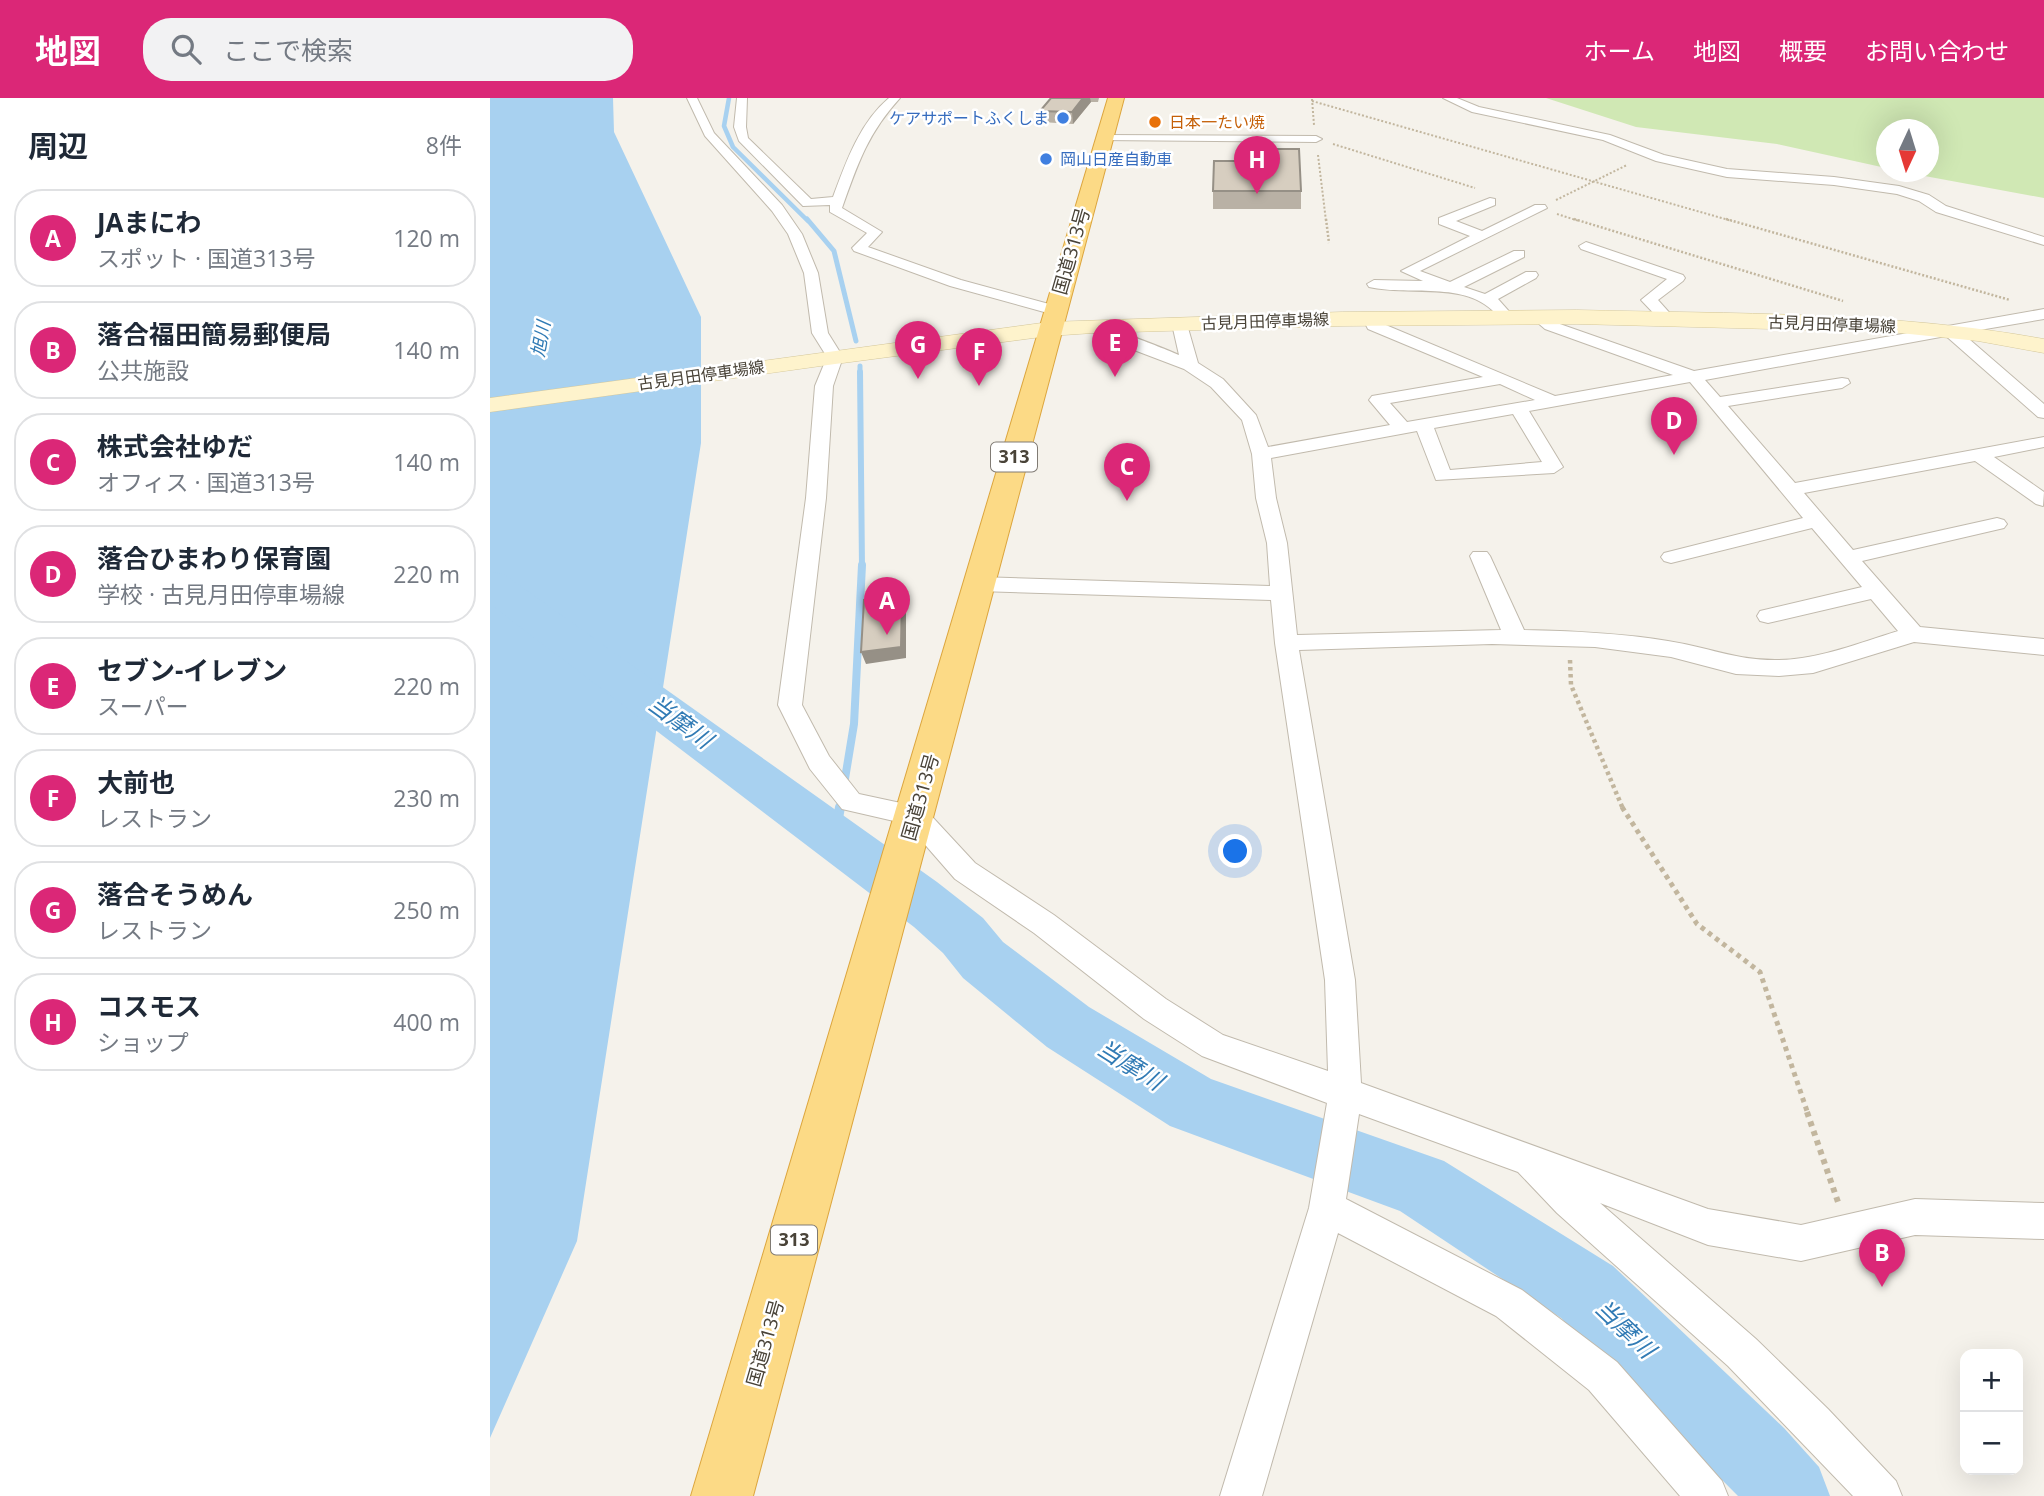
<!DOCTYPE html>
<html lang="ja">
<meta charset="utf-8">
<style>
:root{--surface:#fff;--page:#f2f2f3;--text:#1f2937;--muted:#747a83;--line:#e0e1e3;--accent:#db2777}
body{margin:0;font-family:"Open Sans","Noto Sans JP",sans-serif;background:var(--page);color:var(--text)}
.controls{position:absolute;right:21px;bottom:21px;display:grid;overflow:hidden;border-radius:14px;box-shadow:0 7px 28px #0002}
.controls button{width:63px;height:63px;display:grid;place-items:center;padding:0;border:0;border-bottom:2px solid var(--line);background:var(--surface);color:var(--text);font:35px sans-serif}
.compass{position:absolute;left:1386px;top:21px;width:63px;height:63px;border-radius:50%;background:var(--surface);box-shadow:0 7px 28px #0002;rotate:184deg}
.you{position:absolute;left:746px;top:754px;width:24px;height:24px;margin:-18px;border:5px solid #fff;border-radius:50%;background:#1a73e8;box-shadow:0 0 0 10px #1a73e833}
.badge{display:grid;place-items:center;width:46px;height:46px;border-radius:50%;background:var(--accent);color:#fff;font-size:23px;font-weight:700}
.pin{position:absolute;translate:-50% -58px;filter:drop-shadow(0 2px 4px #0008)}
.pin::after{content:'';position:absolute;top:37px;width:24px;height:21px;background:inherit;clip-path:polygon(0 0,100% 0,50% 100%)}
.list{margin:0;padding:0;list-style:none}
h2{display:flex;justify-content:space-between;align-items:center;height:91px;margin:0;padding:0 28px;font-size:30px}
h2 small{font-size:23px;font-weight:400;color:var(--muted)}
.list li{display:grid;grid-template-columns:46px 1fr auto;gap:21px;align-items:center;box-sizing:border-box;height:98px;margin:0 14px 14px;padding:0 14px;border:2px solid var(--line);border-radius:28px}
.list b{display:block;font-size:26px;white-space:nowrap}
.list p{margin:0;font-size:23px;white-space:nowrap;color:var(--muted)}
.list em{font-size:23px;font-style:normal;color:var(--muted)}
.icon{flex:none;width:38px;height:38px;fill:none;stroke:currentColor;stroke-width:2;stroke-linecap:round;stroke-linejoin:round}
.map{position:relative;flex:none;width:1554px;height:1398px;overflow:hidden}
header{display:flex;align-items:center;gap:42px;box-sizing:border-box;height:98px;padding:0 35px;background:var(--accent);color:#fff}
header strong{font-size:33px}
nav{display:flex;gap:38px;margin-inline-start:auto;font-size:24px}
.search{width:490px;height:63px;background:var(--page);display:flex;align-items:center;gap:18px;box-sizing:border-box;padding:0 24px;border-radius:28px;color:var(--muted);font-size:26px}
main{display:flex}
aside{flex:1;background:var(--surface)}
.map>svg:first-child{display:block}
</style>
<header>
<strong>地図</strong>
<div class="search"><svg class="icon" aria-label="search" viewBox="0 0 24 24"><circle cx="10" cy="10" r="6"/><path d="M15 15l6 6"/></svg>ここで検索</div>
<nav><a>ホーム</a><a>地図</a><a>概要</a><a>お問い合わせ</a></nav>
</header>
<main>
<aside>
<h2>周辺<small>8件</small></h2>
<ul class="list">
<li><span class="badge">A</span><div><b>JAまにわ</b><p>スポット · 国道313号</p></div><em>120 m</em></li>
<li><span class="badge">B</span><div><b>落合福田簡易郵便局</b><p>公共施設</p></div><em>140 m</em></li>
<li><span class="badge">C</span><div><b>株式会社ゆだ</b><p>オフィス · 国道313号</p></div><em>140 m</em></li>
<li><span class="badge">D</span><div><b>落合ひまわり保育園</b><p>学校 · 古見月田停車場線</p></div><em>220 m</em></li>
<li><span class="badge">E</span><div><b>セブン-イレブン</b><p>スーパー</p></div><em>220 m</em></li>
<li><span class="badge">F</span><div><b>大前也</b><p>レストラン</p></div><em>230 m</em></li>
<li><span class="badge">G</span><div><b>落合そうめん</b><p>レストラン</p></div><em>250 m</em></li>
<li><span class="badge">H</span><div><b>コスモス</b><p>ショップ</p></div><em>400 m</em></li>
</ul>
</aside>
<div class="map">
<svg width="1554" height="1398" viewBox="0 0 1554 1398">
<rect width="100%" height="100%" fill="#f5f2eb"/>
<path fill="#d0e8b4" d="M1056,0H1554V100L1413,74H1438V32H1396V70L1287,46L1146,29Z"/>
<path fill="#a8d1f0" d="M0,0H123L124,34L211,219V345L87,1143L0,1340Z"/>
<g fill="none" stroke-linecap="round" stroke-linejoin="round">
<path stroke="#a8d1f0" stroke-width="4.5" d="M239,0L234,28L243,49L318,123"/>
<path stroke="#a8d1f0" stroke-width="5" d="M317,121L344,153L366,243
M370,268V276"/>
<path stroke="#a8d1f0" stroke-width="6" d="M370,274L372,469"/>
<path stroke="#a8d1f0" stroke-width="8" d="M350,711L364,626L372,467"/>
<path stroke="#a8d1f0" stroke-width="10" d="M345,738L350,709"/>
<path fill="#a8d1f0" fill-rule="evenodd" d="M0,473L15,477L447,784L493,820L513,844L599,909L721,981L954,1063L1123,1168L1294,1330L1329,1369L1340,1398H1248L1071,1220L910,1113L680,1028L557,949L473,880L453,855L424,829L0,506Z"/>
<g stroke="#c1baad" stroke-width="2">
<path id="minor" d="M197,0H207L224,35L292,107L312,136L328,175L338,235L353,259L343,288L336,400L312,607L339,658L369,696L434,710L485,765L564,817L676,901L733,937L838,973L835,882L785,545L781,502L489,493L481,491L478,486L481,481L489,479L780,488L777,445L766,400L762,356L752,322L721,289L694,271L623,244L597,231L595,228L597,225C605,223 676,251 689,257L682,226L684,223H696L708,265L733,281L766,317L778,349L900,327L879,302L882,298L993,279L878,231L873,221L881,216L886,218L891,225L1065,298L1183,277L1055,231L1041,219L1049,214L1067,225L1204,273L1554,211V221L1472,235L1554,306V320L1548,319L1456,238L1215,282L1230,299L1352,280L1358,281L1360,285L1352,290L1238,308L1305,385L1554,339V349L1504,359L1554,394L1553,408L1546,406L1485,363L1314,395L1363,452L1507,420L1514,422L1517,426L1514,430L1372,463L1430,529L1554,541V557L1424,544L1323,575L1289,578L1246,576L1181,559L1105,549L1002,546L809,552L865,882L871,985L1218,1111L1311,1127L1425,1101L1554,1105V1141L1425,1137L1311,1163L1218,1147L1110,1105L1266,1241L1338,1311L1406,1383L1412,1398H1363L1238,1268L1067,1115L1028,1074L869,1016L856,1101L1032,1192L1127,1264L1232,1383L1238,1398H1190L1099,1292L1006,1218L848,1135L772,1398H730L819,1110L837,1005L712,958L654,921L544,835L465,781L417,726L352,711L320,671L288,607L316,400L325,288L337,259L322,235L314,175L298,136L282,113L215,38ZM1200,284L1313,420L1174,455L1171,459L1174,463L1181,465L1322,430L1372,489L1270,513L1267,518L1270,523L1278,525L1381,501L1408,533C1369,545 1330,561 1289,562C1247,563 1218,549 1178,543C1130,535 1083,533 1034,532L1000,458L997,454H983L980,458L1011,532L807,537L797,445L786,400L781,360L927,333L946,382L1064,375L1073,369L1039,313ZM1010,286L1045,302L917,324L900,305ZM1023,316L1052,364L960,372L944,330Z
M247,0H257L256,29L258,40L321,101L343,99C356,64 370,24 399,0H410C378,35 368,65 352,110L392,134L378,149L471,182L570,209L573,212L565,217L460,188L364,153L362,150L377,135L340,114V107L313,108L249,43L244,29Z
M953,0H967L989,9L1120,37L1174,57L1237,71L1344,79L1409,88L1439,97L1456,108L1554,139V147L1446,114L1429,103L1407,96L1344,87L1237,79L1166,63L1113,42L982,14Z
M614,37L826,38L832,41L826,44L610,42V38Z
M1000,100L1005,101V107L966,123L992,133L1045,107H1055L1057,110L930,173L960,184L1024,153H1034V159L974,189L995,196L1036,174H1046L1048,177L1046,180L1008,201L1024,219L1021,222H1011C981,180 922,199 879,189L877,186L884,182L933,183L911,173L980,138L949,126V120Z
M1096,144L1193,177L1195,180L1193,183L1168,202L1185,221L1182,224H1172L1151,202L1177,181L1091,151L1089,148Z"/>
</g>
<g stroke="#d4c79a" stroke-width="1">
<path id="secondary" d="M1087,212C1243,216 1400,213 1554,241V255L1488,243L1400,234L1087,226L852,228L603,235L559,238L345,266L0,314V300L559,224L852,214Z"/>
</g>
<g stroke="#dca53d" stroke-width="2">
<path id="trunk" d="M618,0H634L263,1398H201Z"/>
</g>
<path stroke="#c2b69e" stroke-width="2" stroke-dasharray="2 2" stroke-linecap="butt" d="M822,1L824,27
M822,3L1242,123
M843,46L985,90
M828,57L836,123
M1066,102L1137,67
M1067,116L1089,123"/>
<path stroke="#c2b69e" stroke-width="2.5" stroke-dasharray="2 2" stroke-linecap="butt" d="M836,121L839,145
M1084,121L1353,203
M1236,121L1520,202"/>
<path stroke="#c2b69e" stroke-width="4.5" stroke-dasharray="3.5 3.5" stroke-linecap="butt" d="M1080,562L1081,587L1133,711"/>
<path stroke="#c2b69e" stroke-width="5" stroke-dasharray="4.5 4.5" stroke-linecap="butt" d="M1132,709L1207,826L1270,874L1318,1016"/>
<path stroke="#c2b69e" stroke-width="6" stroke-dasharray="5 5" stroke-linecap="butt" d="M1317,1014L1349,1107"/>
<use href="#minor" fill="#fff" fill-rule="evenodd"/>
<use href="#secondary" fill="#fef3cc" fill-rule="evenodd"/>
<use href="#trunk" fill="#fcda86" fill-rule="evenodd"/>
</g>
<path fill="#b9b1a5" d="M561,0H609L608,4H601L583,26L551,24L550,13Z
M723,93H811V111H723Z"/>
<path fill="#969086" d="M593,0H600L601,4L583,26L582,14Z
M412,497L416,509V560L376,566L371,554Z"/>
<path fill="#d7cec0" stroke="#969086" stroke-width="2" d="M561,0H593L582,14L550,13Z
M778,51H809L811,93H723L724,63H778Z
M412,497L411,549L371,554L374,502Z"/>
<g fill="#3f7fe0" stroke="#fff" stroke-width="2.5">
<circle cx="573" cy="20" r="7"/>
<circle cx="556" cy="61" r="7"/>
</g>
<circle fill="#e8710a" stroke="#fff" stroke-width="2.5" cx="665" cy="24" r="7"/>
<g text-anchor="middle" stroke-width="5" stroke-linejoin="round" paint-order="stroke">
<g font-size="16" fill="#366cbe" stroke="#fff" text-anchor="end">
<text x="559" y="26">ケアサポートふくしま</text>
<text x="570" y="67" text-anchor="start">岡山日産自動車</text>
</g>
<g font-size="16" fill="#c56008" stroke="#fff" text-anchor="start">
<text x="679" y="30">日本一たい焼</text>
</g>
<g font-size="16" fill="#494338" stroke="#fff">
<text transform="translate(775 223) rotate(-2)" y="6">古見月田停車場線</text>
<text transform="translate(1342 226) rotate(2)" y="6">古見月田停車場線</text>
<text transform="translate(211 277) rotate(-8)" y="6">古見月田停車場線</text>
</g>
<g font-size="18" font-style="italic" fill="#317bb5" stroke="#fff">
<text transform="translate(51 241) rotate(-80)" y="6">旭川</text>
</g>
<g fill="#fff" stroke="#807b74" stroke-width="2">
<rect x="501" y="344.5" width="46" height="29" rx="5"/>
<rect x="281" y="1127.5" width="46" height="29" rx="5"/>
</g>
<g font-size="18" font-weight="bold" fill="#494338">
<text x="524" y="365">313</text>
<text x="304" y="1148">313</text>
</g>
<g font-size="19" fill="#494338" stroke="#fff">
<text transform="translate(581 153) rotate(-74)" y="7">国道313号</text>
<text transform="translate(430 699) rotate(-74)" y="7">国道313号</text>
<text transform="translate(275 1245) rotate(-74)" y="7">国道313号</text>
</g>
<g font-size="24" font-style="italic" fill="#317bb5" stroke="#fff">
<text transform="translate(190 624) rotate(36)" y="8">当摩川</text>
<text transform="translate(640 967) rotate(32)" y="8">当摩川</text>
<text transform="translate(1135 1231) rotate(44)" y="8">当摩川</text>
</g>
</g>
</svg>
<div class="controls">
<button>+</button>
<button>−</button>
</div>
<svg class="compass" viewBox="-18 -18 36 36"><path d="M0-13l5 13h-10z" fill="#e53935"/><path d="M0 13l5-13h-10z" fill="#747a83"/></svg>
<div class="you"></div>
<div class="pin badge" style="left:397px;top:537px">A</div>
<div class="pin badge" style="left:1392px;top:1189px">B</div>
<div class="pin badge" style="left:637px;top:403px">C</div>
<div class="pin badge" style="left:1184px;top:357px">D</div>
<div class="pin badge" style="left:625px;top:279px">E</div>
<div class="pin badge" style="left:489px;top:288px">F</div>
<div class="pin badge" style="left:428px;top:281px">G</div>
<div class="pin badge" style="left:767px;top:96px">H</div>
</div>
</main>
